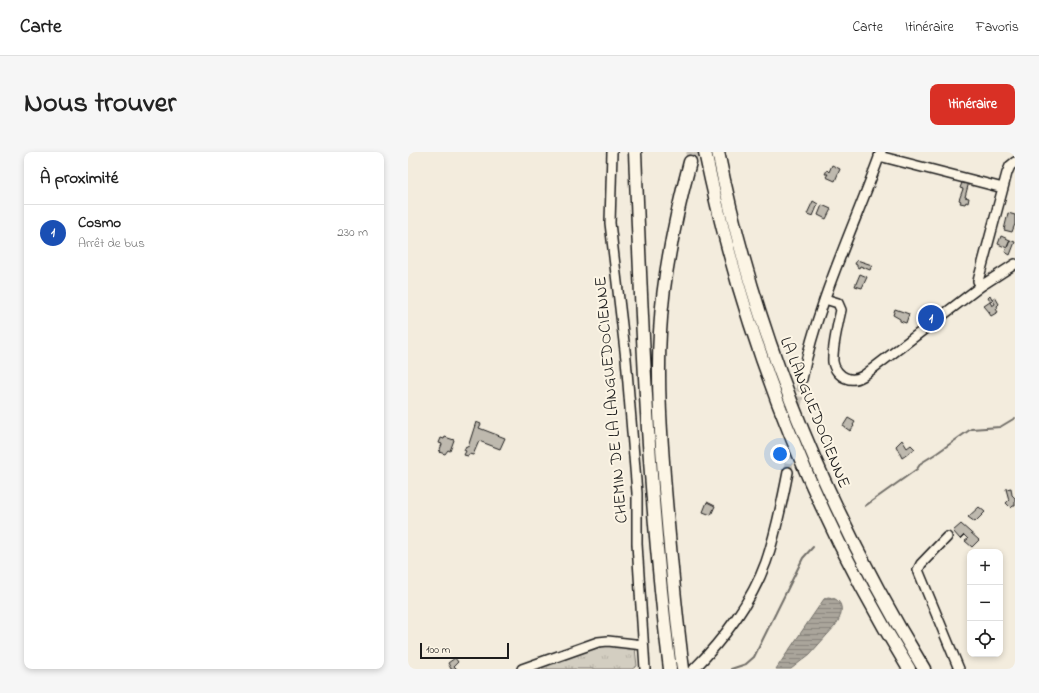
<!DOCTYPE html>
<html lang="fr">
<meta charset="utf-8">
<style>
:root{--surface:#fff;--page:#f6f6f6;--text:#222;--muted:#767676;--line:#e0e0e0;--accent:#d93025}
body{margin:0;font-family:"Indie Flower",sans-serif;background:var(--page);color:var(--text)}
.controls{position:absolute;right:12px;bottom:12px;display:grid;overflow:hidden;border-radius:8px;box-shadow:0 2px 6px #0003}
.controls button{width:36px;height:36px;display:grid;place-items:center;padding:0;border:0;border-bottom:1px solid var(--line);background:var(--surface);color:var(--text);font:20px sans-serif}
.scale{position:absolute;left:12px;bottom:10px;width:89px;box-sizing:border-box;padding-left:4px;border:2px solid #1c1c1c;border-top:0;font-size:11px;line-height:14px;white-space:nowrap;color:#1c1c1c;-webkit-text-stroke:3px #fcf5e5;paint-order:stroke}
.you{position:absolute;left:372px;top:302px;width:14px;height:14px;margin:-10px;border:3px solid #fff;border-radius:50%;background:#1a73e8;box-shadow:0 0 0 6px #1a73e833}
.badge{display:grid;place-items:center;width:26px;height:26px;border-radius:50%;background:var(--accent);color:#fff;font-size:13px;font-weight:700}
.pin{position:absolute;translate:-50% -50%;border:2px solid #fff;box-shadow:0 1px 4px #0006}
.list{margin:0;padding:0;list-style:none}
h2{display:flex;justify-content:space-between;align-items:center;height:52px;margin:0;padding:0 16px;font-size:17px}
h2 small{font-size:13px;font-weight:400;color:var(--muted)}
.list li{display:grid;grid-template-columns:26px 1fr auto;gap:12px;align-items:center;box-sizing:border-box;height:56px;padding:0 16px;border-top:1px solid var(--line)}
.list b{display:block;font-size:15px;white-space:nowrap}
.list p{margin:0;font-size:13px;white-space:nowrap;color:var(--muted)}
.list em{font-size:13px;font-style:normal;color:var(--muted)}
.icon{flex:none;width:22px;height:22px;fill:none;stroke:currentColor;stroke-width:2;stroke-linecap:round;stroke-linejoin:round}
.map{position:relative;flex:none;width:607px;height:517px;overflow:hidden;border-radius:8px}
header{display:flex;align-items:center;gap:24px;box-sizing:border-box;height:56px;padding:0 20px;background:var(--surface);border-bottom:1px solid var(--line)}
header strong{font-size:19px}
nav{display:flex;gap:22px;margin-inline-start:auto;font-size:14px}
.intro{display:flex;align-items:center;justify-content:space-between;box-sizing:border-box;height:96px;padding:0 24px}
h1{margin:0;font-size:28px}
.button{padding:10px 18px;border-radius:8px;background:var(--accent);color:#fff;font-size:14px;font-weight:700}
main{display:flex;gap:24px;padding:0 24px}
aside{flex:1;background:var(--surface);border-radius:8px;box-shadow:0 2px 6px #0003}
.map>svg:first-child{display:block}
</style>
<header>
<strong>Carte</strong>
<nav><a>Carte</a><a>Itinéraire</a><a>Favoris</a></nav>
</header>
<div class="intro"><h1>Nous trouver</h1><a class="button">Itinéraire</a></div>
<main>
<aside>
<h2>À proximité<small></small></h2>
<ul class="list">
<li><span class="badge" style="background:#1a4fb4">1</span><div><b>Cosmo</b><p>Arrêt de bus</p></div><em>230 m</em></li>
</ul>
</aside>
<div class="map">
<svg width="607" height="517" viewBox="0 0 607 517">
<defs>
<pattern id="grass-tufts" width="24" height="20" patternUnits="userSpaceOnUse"><rect width="24" height="20" fill="#d3cec1"/><path d="M3 7l-1-3M5 7V3M7 7l1-3M15 17l-1-3M17 17v-4M19 17l1-3" fill="none" stroke="#b5b0a5"/></pattern>
<pattern id="water-rules" width="6" height="5" patternUnits="userSpaceOnUse"><rect width="6" height="5" fill="#aaa59b"/><path d="M0 2.5h6" fill="none" stroke="#8a867e"/></pattern>
</defs>
<rect width="100%" height="100%" fill="#f3ecdd"/>
<filter id="ink" filterUnits="userSpaceOnUse"><feTurbulence type="fractalNoise" baseFrequency=".025" numOctaves="2"/><feDisplacementMap in="SourceGraphic" scale="8" xChannelSelector="R" yChannelSelector="G"/><feConvolveMatrix kernelMatrix="1 2 1 2 8 2 1 2 1" color-interpolation-filters="sRGB"/></filter>
<g filter="url(#ink)">
<path fill="url(#grass-tufts)" stroke="#78756e" d="M193,493L227,496L229,514L224,517H120Z"/>
<path fill="url(#water-rules)" stroke="#716e68" d="M420,445C438,447 435,463 427,474L402,502L383,517H368L416,447Z"/>
<g fill="none" stroke-linecap="round" stroke-linejoin="round">
<path stroke="#716e68" stroke-width="2" d="M457,354L509,317L513,311L529,301L563,277L592,275L607,266
M323,517L338,512L346,505L395,406L405,395"/>
</g>
<path fill="#beb9ae" stroke="#1c1c1c" d="M424,13L432,17L427,29L418,25L420,22H417L419,18L421,20Z
M555,28L561,30L557,45L561,46L560,51L558,50L557,52L552,51L553,49L551,48L555,37L552,36Z
M405,49L410,52L405,64L399,62Z
M414,53L423,57L418,67L410,63Z
M600,61L607,63V72L604,80L596,78Z
M593,84L602,88L599,96L590,92Z
M602,88L607,90L602,103L597,100Z
M449,108L464,113L462,118L452,114L451,116L449,115V113L447,112Z
M452,122L459,125L454,136L447,134Z
M582,143L584,147L587,145L591,152L589,154L590,156L588,157L590,160L583,164L581,161H582L576,154L582,150L584,154L587,152L585,148L583,150L580,145Z
M487,157L501,162L498,171L492,169V167L485,163Z
M440,266L447,270L445,273L446,274L442,279L435,274Z
M68,270L73,272L71,276L97,286L92,297L71,289L65,303L61,302L60,304L56,303L58,299L56,298L58,294L60,295Z
M37,285L46,288L42,299L40,298L37,302L31,300L34,292L31,291L33,286L36,287Z
M494,288L499,296L503,293L507,297L494,306L488,294Z
M603,336L604,343L607,346V354H605L603,356L598,351L601,348L598,337Z
M299,350L307,354L303,363L295,360Z
M571,355L577,360L567,370L560,365Z
M553,372L571,388L564,395L557,389L560,387L556,383L552,387L545,379Z
M47,506L50,510L46,514L49,517H43L40,511Z"/>
<g fill="none" stroke-linecap="round" stroke-linejoin="round">
<path stroke="#c8c2b6" stroke-width="9" stroke-dasharray="9 4.5" stroke-linecap="butt" d="M380,320L384,282L394,227"/>
<path stroke="#c8c2b6" stroke-width="12" stroke-dasharray="12 6" stroke-linecap="butt" d="M282,10L285,0"/>
<g stroke="#1c1c1c" stroke-width="12">
<path id="minor" d="M204,0L202,71L218,207L229,341V392L237,517
M471,4L595,36
M573,134L570,129L599,21L602,14L607,10
M417,147L430,151L433,158C430,171 424,198 425,210C426,217 432,224 438,226C445,229 450,227 455,224L573,134L607,112
M394,227C410,148 446,75 473,0
M539,385L513,412L510,418L551,517
M114,517L190,490L200,489L235,493
M286,517C315,488 344,449 358,410C368,381 374,351 380,320"/>
</g>
<g stroke="#1c1c1c" stroke-width="15">
<path id="highway" d="M227,0C234,173 240,345 262,517
M297,0C335,182 403,358 501,517
M310,0C347,183 419,358 516,517
M275,517C267,457 262,397 257,337C253,284 249,232 252,180C255,122 267,66 282,10"/>
</g>
<use href="#minor" stroke="#fcf5e5" stroke-width="9"/>
<use href="#highway" stroke="#fcf5e5" stroke-width="12"/>
</g>
</g>
<g text-anchor="middle" stroke-width="4" stroke-linejoin="round" paint-order="stroke">
<g font-size="17" fill="#1c1c1c" stroke="#fcf5e5">
<text transform="translate(202 248) rotate(-95)" y="6">CHEMIN DE LA LANGUEDOCIENNE</text>
<text transform="translate(408 260) rotate(68)" y="6">LA LANGUEDOCIENNE</text>
</g>
</g>
</svg>
<div class="controls">
<button>+</button>
<button>−</button>
<button><svg class="icon" aria-label="locate" viewBox="0 0 24 24"><circle cx="12" cy="12" r="6"/><path d="M12 2v4M12 18v4M2 12h4M18 12h4"/></svg></button>
</div>
<div class="scale">100 m</div>
<div class="you"></div>
<div class="pin badge" style="left:523px;top:166px;background:#1a4fb4">1</div>
</div>
</main>
